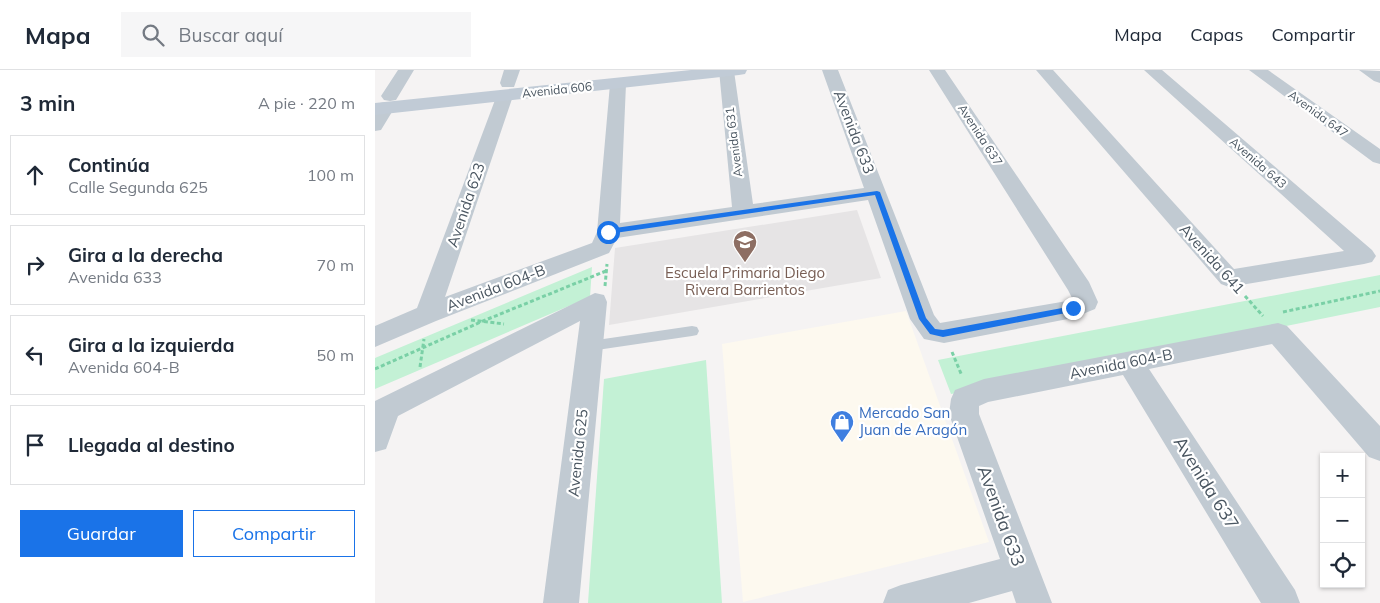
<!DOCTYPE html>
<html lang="es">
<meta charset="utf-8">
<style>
:root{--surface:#fff;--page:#f6f6f7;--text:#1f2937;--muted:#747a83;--line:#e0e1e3;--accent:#1a73e8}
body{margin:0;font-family:Mulish,sans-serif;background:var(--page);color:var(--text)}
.controls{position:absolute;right:15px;bottom:15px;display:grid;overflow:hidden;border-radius:0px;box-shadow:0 1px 4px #0004}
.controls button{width:45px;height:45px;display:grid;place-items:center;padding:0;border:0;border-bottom:1px solid var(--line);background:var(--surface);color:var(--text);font:25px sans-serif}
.stop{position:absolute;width:15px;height:15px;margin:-11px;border:4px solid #1a73e8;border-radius:50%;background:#fff}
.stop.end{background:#1a73e8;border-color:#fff;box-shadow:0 1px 5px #0008}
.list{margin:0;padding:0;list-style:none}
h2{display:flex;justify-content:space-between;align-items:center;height:65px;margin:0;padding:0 20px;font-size:21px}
h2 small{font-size:16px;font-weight:400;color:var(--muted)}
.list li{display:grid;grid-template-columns:32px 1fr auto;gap:15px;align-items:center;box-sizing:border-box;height:80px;margin:0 10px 10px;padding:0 10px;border:1px solid var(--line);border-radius:0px}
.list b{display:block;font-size:19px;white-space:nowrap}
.list p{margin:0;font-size:16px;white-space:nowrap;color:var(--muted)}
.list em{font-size:16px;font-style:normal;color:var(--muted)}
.actions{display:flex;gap:10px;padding:15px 20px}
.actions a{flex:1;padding:11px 0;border:1px solid var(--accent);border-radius:0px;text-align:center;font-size:18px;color:var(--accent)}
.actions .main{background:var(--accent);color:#fff}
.icon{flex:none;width:28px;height:28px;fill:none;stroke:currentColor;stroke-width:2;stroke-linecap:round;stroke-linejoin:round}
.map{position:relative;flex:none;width:1005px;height:533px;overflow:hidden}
header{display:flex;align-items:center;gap:30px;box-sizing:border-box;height:70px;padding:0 25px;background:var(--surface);border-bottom:1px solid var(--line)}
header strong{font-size:24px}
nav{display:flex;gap:28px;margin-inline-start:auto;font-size:18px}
.search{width:350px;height:45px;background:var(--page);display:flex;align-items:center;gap:12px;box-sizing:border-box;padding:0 18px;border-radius:0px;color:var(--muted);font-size:19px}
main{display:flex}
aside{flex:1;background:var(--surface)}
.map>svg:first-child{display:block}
</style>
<header>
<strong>Mapa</strong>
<div class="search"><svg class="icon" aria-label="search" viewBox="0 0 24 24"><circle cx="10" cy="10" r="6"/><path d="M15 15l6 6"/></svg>Buscar aquí</div>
<nav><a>Mapa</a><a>Capas</a><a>Compartir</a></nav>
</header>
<main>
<aside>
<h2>3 min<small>A pie · 220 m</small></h2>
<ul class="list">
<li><svg class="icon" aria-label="ahead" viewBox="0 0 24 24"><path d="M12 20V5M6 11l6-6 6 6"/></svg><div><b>Continúa</b><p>Calle Segunda 625</p></div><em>100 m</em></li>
<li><svg class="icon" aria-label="right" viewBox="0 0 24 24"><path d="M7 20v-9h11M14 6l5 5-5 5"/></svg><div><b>Gira a la derecha</b><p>Avenida 633</p></div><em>70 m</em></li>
<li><svg class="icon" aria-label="left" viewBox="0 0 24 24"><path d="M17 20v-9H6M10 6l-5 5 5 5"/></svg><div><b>Gira a la izquierda</b><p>Avenida 604-B</p></div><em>50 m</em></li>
<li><svg class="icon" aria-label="arrive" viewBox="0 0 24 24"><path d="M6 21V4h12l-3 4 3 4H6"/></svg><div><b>Llegada al destino</b></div></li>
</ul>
<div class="actions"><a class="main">Guardar</a><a>Compartir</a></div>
</aside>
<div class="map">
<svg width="1005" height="533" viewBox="0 0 1005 533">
<rect width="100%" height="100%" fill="#f5f3f3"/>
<path fill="#fdf9ef" d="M531,241L614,472L368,532L347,274Z"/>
<path fill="#e6e4e5" d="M482,140L506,208L234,255L240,178Z"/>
<path fill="#c3f1d5" d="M217,197L215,227L0,319V288Z
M1005,205V237L576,324L563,290Z
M331,290L347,533H213L229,309Z"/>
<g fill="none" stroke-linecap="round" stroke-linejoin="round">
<path stroke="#7ad0a6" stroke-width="3" stroke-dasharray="4 2.5" stroke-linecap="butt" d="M230,216L232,194
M870,226L888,246
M908,242L1005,221
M96,250L129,254
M577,282L587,306
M45,297L49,269
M0,299L108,251L231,201"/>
<path fill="#c1cad2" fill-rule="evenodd" d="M317,256L322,257L324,261L322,265L317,266L215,281L210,280L208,276L210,272L215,271Z"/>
<path fill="#c1cad2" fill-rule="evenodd" d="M23,0H39L21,30L15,31L9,30L6,26Z
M129,0H145L139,17H127L125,13Z
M344,0L359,1L378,134L489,118L447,0H463L559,245L565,253L692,231L697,228L693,220L554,0H570L714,212L723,232L720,239L698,248L569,273L549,269L535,249L493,130L242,168L234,183L61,251L0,277V256L42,238L123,22L129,21L135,22L138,26L70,227L217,173L222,162L235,14L237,10H249L251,14L245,153L357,137Z
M661,0H678L859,199L969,181L769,0H787L997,180L1001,186L997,192L989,194L854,217L846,214Z
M874,0H893L1005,79V94L998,92Z
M984,0L1005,1V13L999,11Z
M11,32L17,33L20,37L6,60L0,61V41L5,33Z
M220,223L229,225L232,232L204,533H168L205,251L23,346L11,379L0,382V331Z
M903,253L912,256L1005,356V391L994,387L897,274L774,299L920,520L925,533H886L748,305L613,332L604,336V344L677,533H641L637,521L594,533H508L513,520L526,515L625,489L574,344L576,329L580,320L609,309Z"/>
<path fill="#c1cbd6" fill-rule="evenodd" d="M316,0H372L370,4L364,5L0,45V33Z"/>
</g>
<path fill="#1a73e8" d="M502,121L505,122L551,248L560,259L568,260L698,236L702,238L701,241L568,267L555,264L544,249L500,125L233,164L230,162L233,159Z"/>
<defs>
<g id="school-pin" transform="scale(1.25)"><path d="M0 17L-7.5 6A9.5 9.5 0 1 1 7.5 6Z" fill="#8d6e63" stroke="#fff"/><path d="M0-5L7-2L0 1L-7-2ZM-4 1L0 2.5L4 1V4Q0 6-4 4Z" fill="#fff"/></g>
<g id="shop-pin" transform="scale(1.25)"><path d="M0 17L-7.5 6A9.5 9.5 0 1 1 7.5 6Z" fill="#3f7fe0" stroke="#fff"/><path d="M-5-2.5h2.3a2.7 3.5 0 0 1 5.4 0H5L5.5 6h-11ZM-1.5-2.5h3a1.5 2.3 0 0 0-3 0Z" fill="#fff"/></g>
</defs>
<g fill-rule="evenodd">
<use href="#school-pin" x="370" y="172"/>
<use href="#shop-pin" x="467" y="352"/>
</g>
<g text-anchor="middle" stroke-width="4.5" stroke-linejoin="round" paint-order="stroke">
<g font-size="12" fill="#4a5661" stroke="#fff">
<text transform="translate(182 20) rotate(-6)" y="4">Avenida 606</text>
<text transform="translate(943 44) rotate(36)" y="4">Avenida 647</text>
<text transform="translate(605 65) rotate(57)" y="4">Avenida 637</text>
<text transform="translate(359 72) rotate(-97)" y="4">Avenida 631</text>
<text transform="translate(883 93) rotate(41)" y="4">Avenida 643</text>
</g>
<g font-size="15" fill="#4a5661" stroke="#fff">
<text transform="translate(479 62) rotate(69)" y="5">Avenida 633</text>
<text transform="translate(91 135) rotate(-71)" y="5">Avenida 623</text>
<text transform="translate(837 189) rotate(48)" y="5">Avenida 641</text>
<text transform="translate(121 218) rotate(-21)" y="5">Avenida 604-B</text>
<text transform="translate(746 294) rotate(-11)" y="5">Avenida 604-B</text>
<text transform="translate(203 383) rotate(-84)" y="5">Avenida 625</text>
</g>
<g font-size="15" fill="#785e54" stroke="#fff">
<text x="370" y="208">Escuela Primaria Diego<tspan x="370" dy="17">Rivera Barrientos</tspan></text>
</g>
<g font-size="15" fill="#366cbe" stroke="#fff" text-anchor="start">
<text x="484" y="348">Mercado San<tspan x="484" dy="17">Juan de Aragón</tspan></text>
</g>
<g font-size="18" fill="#4a5661" stroke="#fff">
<text transform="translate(831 413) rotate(58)" y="6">Avenida 637</text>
<text transform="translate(626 446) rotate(70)" y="6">Avenida 633</text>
</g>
</g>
</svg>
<div class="controls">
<button>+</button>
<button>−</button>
<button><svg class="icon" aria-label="locate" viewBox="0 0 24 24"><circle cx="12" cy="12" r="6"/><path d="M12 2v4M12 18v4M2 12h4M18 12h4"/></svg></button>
</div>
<div class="stop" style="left:233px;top:162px"></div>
<div class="stop end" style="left:698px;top:238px"></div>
</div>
</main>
